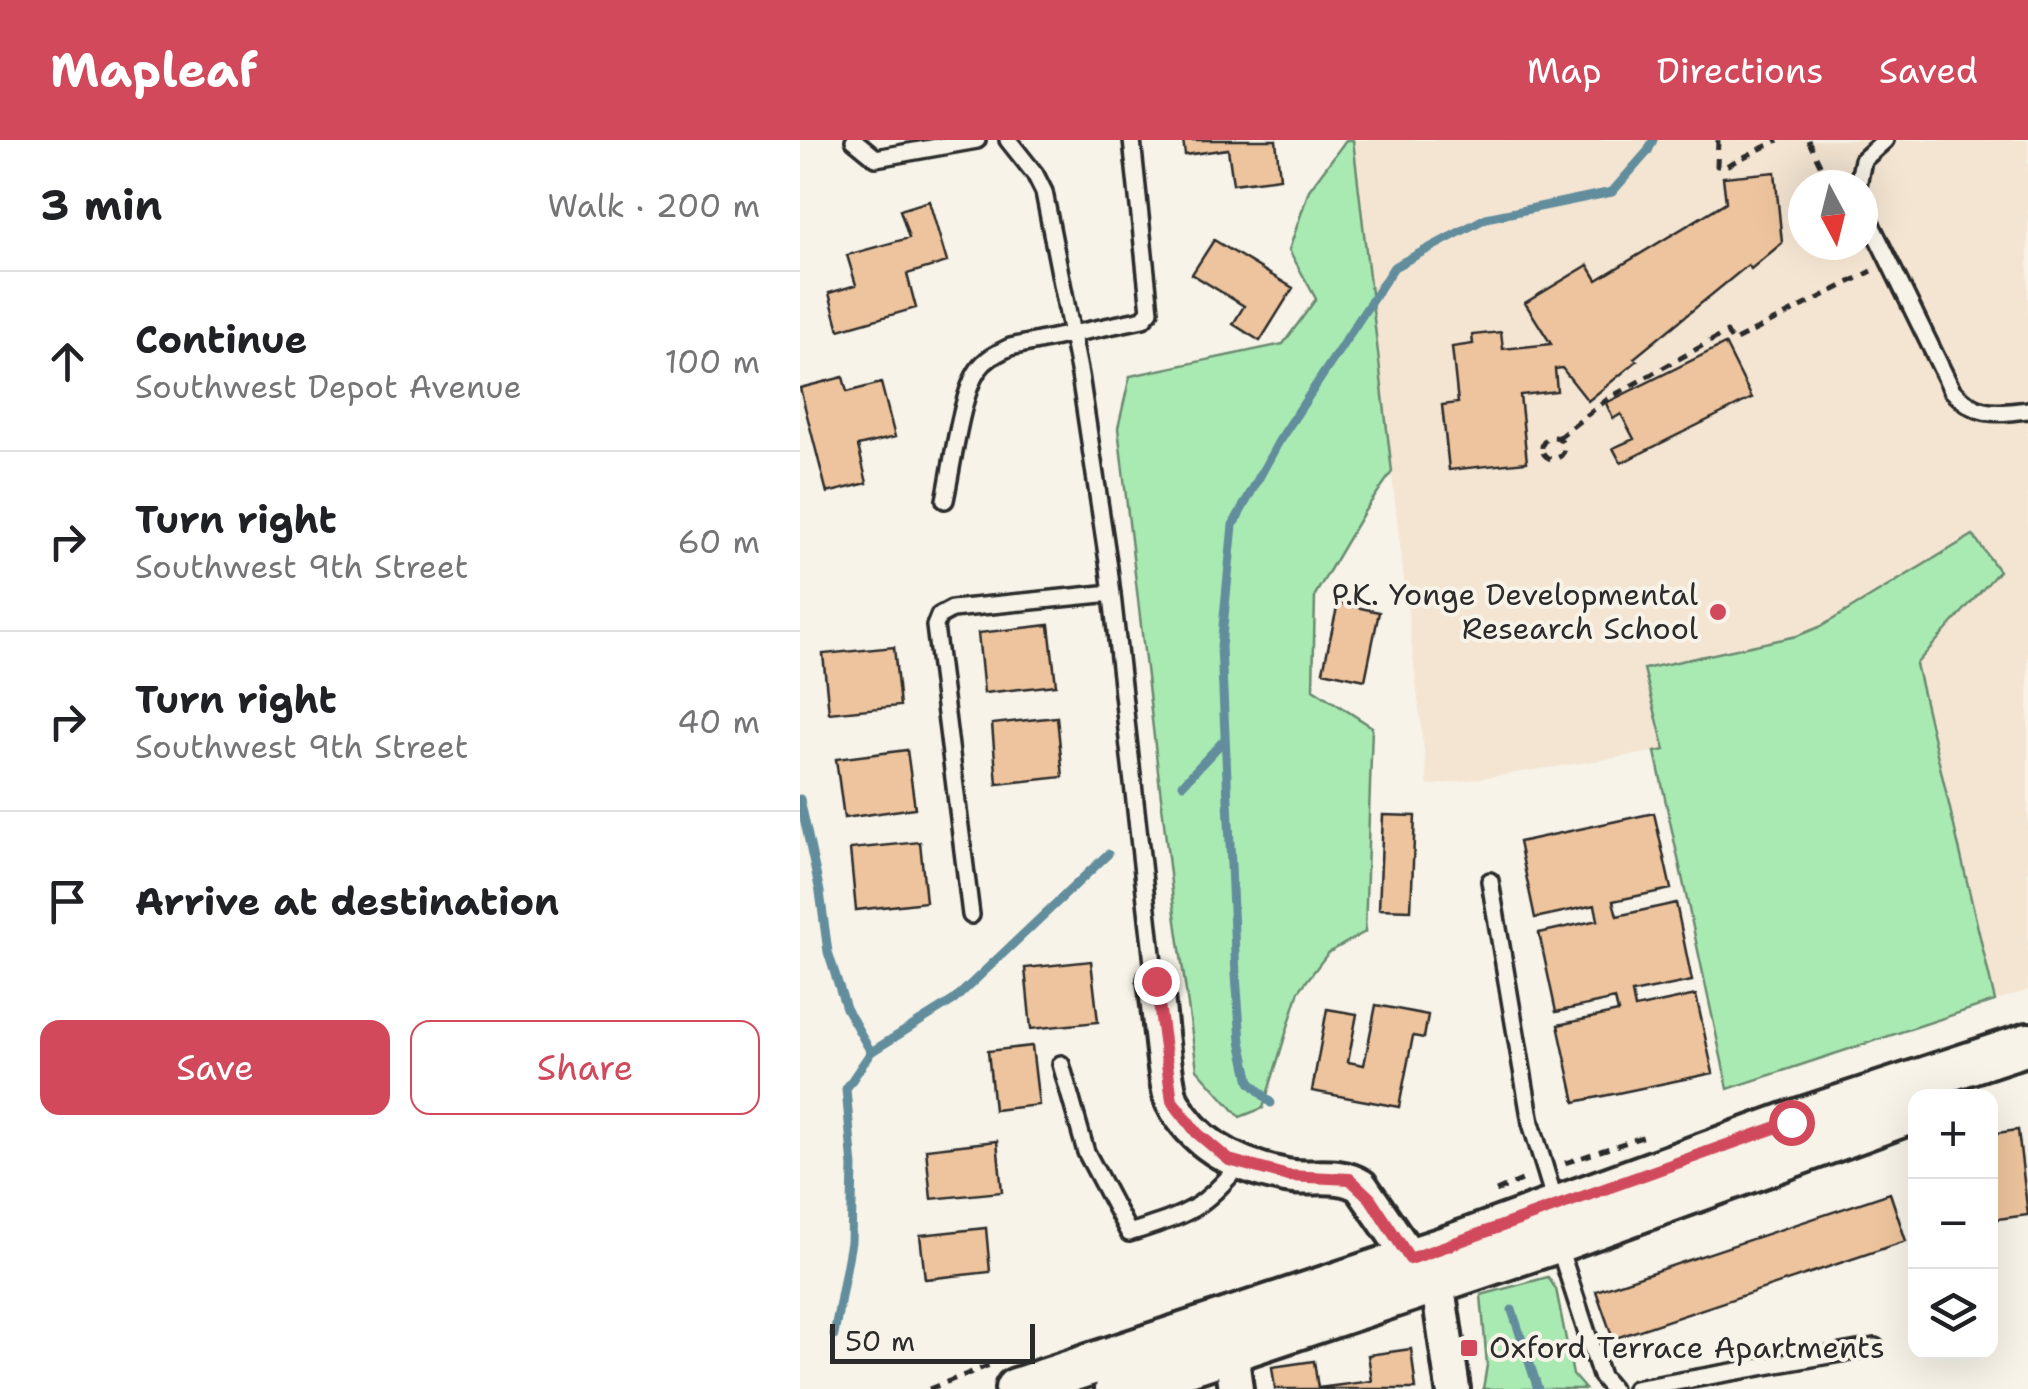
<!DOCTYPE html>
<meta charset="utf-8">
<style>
:root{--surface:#fff;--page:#f2f2f2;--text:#202124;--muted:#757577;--line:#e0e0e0;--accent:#d1495b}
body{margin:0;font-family:"Shantell Sans",sans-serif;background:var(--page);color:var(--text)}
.controls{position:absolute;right:30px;bottom:30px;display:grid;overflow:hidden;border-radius:20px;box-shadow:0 10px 40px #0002}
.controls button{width:90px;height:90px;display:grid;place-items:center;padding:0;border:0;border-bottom:2px solid var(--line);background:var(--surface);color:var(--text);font:50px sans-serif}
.compass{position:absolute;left:988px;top:30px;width:90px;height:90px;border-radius:50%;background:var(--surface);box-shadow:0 10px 40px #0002;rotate:173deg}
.scale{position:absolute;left:30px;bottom:25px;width:205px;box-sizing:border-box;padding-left:10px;border:5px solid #2b2b2b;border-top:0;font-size:28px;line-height:35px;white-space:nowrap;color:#2b2b2b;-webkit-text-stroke:8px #f7f3e8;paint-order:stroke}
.stop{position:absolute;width:30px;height:30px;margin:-22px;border:8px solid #d1495b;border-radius:50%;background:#fff}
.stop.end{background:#d1495b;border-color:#fff;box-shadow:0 2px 10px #0008}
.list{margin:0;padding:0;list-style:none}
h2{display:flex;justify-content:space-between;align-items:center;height:130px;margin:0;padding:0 40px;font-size:42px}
h2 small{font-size:32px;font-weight:400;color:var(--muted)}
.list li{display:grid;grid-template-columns:65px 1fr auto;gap:30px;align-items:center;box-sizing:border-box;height:180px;padding:0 40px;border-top:2px solid var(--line)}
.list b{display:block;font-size:38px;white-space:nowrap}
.list p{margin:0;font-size:32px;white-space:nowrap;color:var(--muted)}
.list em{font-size:32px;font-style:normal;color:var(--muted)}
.actions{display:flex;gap:20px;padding:30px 40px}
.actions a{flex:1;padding:22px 0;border:2px solid var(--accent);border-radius:20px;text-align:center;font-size:35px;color:var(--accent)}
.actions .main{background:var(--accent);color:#fff}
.icon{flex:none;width:55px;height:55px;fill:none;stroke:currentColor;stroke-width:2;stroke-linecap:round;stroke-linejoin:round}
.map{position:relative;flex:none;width:1228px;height:1249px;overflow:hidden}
header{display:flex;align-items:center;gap:60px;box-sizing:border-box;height:140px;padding:0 50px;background:var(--accent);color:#fff}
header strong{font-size:48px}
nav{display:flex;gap:55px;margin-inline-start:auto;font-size:35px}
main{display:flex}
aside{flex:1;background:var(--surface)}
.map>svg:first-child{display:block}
</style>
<header>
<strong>Mapleaf</strong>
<nav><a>Map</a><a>Directions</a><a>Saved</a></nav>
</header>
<main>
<aside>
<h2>3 min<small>Walk · 200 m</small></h2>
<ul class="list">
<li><svg class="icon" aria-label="ahead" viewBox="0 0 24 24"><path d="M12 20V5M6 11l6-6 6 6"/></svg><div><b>Continue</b><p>Southwest Depot Avenue</p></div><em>100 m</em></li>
<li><svg class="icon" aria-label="right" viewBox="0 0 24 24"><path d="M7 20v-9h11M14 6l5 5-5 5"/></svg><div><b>Turn right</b><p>Southwest 9th Street</p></div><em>60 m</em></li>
<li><svg class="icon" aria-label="right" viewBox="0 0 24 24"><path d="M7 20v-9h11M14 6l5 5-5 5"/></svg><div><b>Turn right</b><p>Southwest 9th Street</p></div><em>40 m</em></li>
<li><svg class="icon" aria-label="arrive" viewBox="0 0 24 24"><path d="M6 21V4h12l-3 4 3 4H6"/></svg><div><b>Arrive at destination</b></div></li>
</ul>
<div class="actions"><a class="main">Save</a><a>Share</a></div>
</aside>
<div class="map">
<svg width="1228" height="1249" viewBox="0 0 1228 1249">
<rect width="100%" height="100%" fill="#f7f3e8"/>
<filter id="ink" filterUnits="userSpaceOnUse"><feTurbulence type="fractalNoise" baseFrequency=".01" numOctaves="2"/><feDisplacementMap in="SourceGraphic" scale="20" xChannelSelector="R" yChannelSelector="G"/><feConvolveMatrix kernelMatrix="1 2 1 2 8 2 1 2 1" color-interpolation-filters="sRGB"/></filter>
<g filter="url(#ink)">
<path fill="#f4e5d2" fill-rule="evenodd" d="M553,0H1228V850L928,949L855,612L628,646ZM1003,45H1063V105H1003Z"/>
<path fill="#a9eab3" stroke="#6a8a6f" stroke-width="2.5" d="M546,0H553L592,332L564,372L515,455L513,549L572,587L565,792L528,813L499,851L463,968L440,977L397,929L373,760L318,288L330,236L483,204L516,159L489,110L509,50Z
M1173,395L1199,431L1116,524L1195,861L928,949L855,612L865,610L844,529L997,496L1022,486Z
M748,1137L756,1149L773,1235L785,1249H683L687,1225L681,1155Z"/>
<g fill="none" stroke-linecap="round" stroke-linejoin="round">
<path stroke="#628d9c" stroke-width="9" d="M383,644L425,599
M0,659L20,752L28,812L46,868L71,912
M471,963L450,942L441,901L436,835L421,507L433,385L479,301L594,127L686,78L812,52L848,11L853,0
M712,1170L738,1249
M34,1195L51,1102L53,1027L46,949L71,912L154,860L308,714"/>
</g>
<path fill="#edc49d" stroke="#2b2b2b" stroke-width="2.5" d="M383,0H476L480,38L433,44L428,9L385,15Z
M975,32L982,103L951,129L948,125L834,218L837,221L788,261L762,228L755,229L757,251L720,255L727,322L649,330L642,265L658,263L652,207L673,204L672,195L701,192L703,209L751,204L725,163L788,125L797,140L926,62L923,37Z
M129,61L147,122L107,134L116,168L39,190L29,153L56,145L47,115L109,98L100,70Z
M414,100L493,148L460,201L433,184L444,166L392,134Z
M925,204L952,258L821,323L813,308L834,299L821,274L813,279L806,263Z
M43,237L47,252L81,243L95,297L58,306L67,343L27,353L0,248Z
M538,463L579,472L565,540L523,531Z
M249,485L256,545L184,553L178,493Z
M94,507L100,566L29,573L23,514Z
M257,577L263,637L197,644L192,584Z
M107,610L115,668L44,678L36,619Z
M854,673L871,749L813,761L817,776L876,763L892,841L832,853L835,868L896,855L913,933L775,962L758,885L818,872L815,859L756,872L739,793L798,780L795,765L735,778L719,702Z
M583,675L615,676L611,770L579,769Z
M120,702L126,762L56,770L50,709Z
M291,821L298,882L231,889L225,828Z
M576,865L628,875L624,898L613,896L599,967L512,951L527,869L557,874L548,922L564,925Z
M232,906L239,965L194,970L188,911Z
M1218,990L1228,1075L1190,1080V994Z
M197,1001L202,1052L131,1059L126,1009Z
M1090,1053L1106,1101L813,1199L796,1151Z
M186,1088L190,1132L125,1139L120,1095Z
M611,1209L616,1249H475L472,1227L514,1221L518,1248L572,1241L568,1215Z"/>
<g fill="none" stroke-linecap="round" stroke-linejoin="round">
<g stroke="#2b2b2b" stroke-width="22">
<path id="service" d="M54,0L76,18L177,0
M208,0L235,34L244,52L280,235L309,428L355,841
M1058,45L1063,20L1085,0
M1063,68L1152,250C1177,277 1194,274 1228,270
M145,360C152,328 161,254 178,230C186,218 198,213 210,207L343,179L350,171L332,0
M690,741L731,983L756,1065
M171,775L135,486L139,476L152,469L312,453
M261,924L286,1012L329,1093C388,1074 401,1071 441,1023
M758,1104L801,1236L812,1249
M835,1249L1075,1207"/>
</g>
<g stroke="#2b2b2b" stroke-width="40">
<path id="minor" d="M355,841C359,865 364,946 373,963C396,1006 440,1027 486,1036C511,1041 538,1031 561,1046L640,1161L653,1249
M431,1211L436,1249"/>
</g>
<g stroke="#2b2b2b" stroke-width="48">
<path id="tertiary" d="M216,1249L652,1105L991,982L1228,904
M316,1249L757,1102L1116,971"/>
</g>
<path stroke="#2b2b2b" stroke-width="5" stroke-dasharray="10 8" stroke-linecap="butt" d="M918,0L917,26H926L978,0
M1008,0L1027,39L1039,42
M742 308a11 11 0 1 1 22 0a11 11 0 1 1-22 0Z
M758,298L809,258L927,192L932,202L1072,131
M765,1023L845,996
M696,1051L727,1038
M129,1249L195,1223"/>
<use href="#service" stroke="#f7f3e8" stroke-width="15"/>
<use href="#minor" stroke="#f7f3e8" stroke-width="32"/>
<use href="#tertiary" stroke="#f7f3e8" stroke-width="40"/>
</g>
</g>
<g fill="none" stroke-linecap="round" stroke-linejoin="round" filter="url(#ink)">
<path stroke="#d1495b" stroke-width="12" d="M356,841L372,961L397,993L429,1020L488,1036L550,1039L570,1058L610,1119L991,982"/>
</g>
<g fill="#d1495b" stroke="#f7f3e8" stroke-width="4">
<circle cx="918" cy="472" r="10"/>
<rect x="659" y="1198" width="20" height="20" rx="5"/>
</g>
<g text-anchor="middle" stroke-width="8" stroke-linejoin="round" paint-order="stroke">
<g font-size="30" fill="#2b2b2b" stroke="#f7f3e8" text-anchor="end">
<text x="898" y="465">P.K. Yonge Developmental<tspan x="898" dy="34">Research School</tspan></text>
<text x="689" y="1218" text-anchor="start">Oxford Terrace Apartments</text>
</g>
</g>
</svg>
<div class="controls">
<button>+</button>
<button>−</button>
<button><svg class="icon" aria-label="layers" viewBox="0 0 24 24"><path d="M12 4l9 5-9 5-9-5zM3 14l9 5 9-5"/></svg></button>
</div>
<svg class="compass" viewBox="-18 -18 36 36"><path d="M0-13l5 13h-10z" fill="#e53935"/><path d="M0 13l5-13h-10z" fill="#757577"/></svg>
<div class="scale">50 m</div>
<div class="stop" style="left:991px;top:982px"></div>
<div class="stop end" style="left:356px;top:841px"></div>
</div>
</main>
